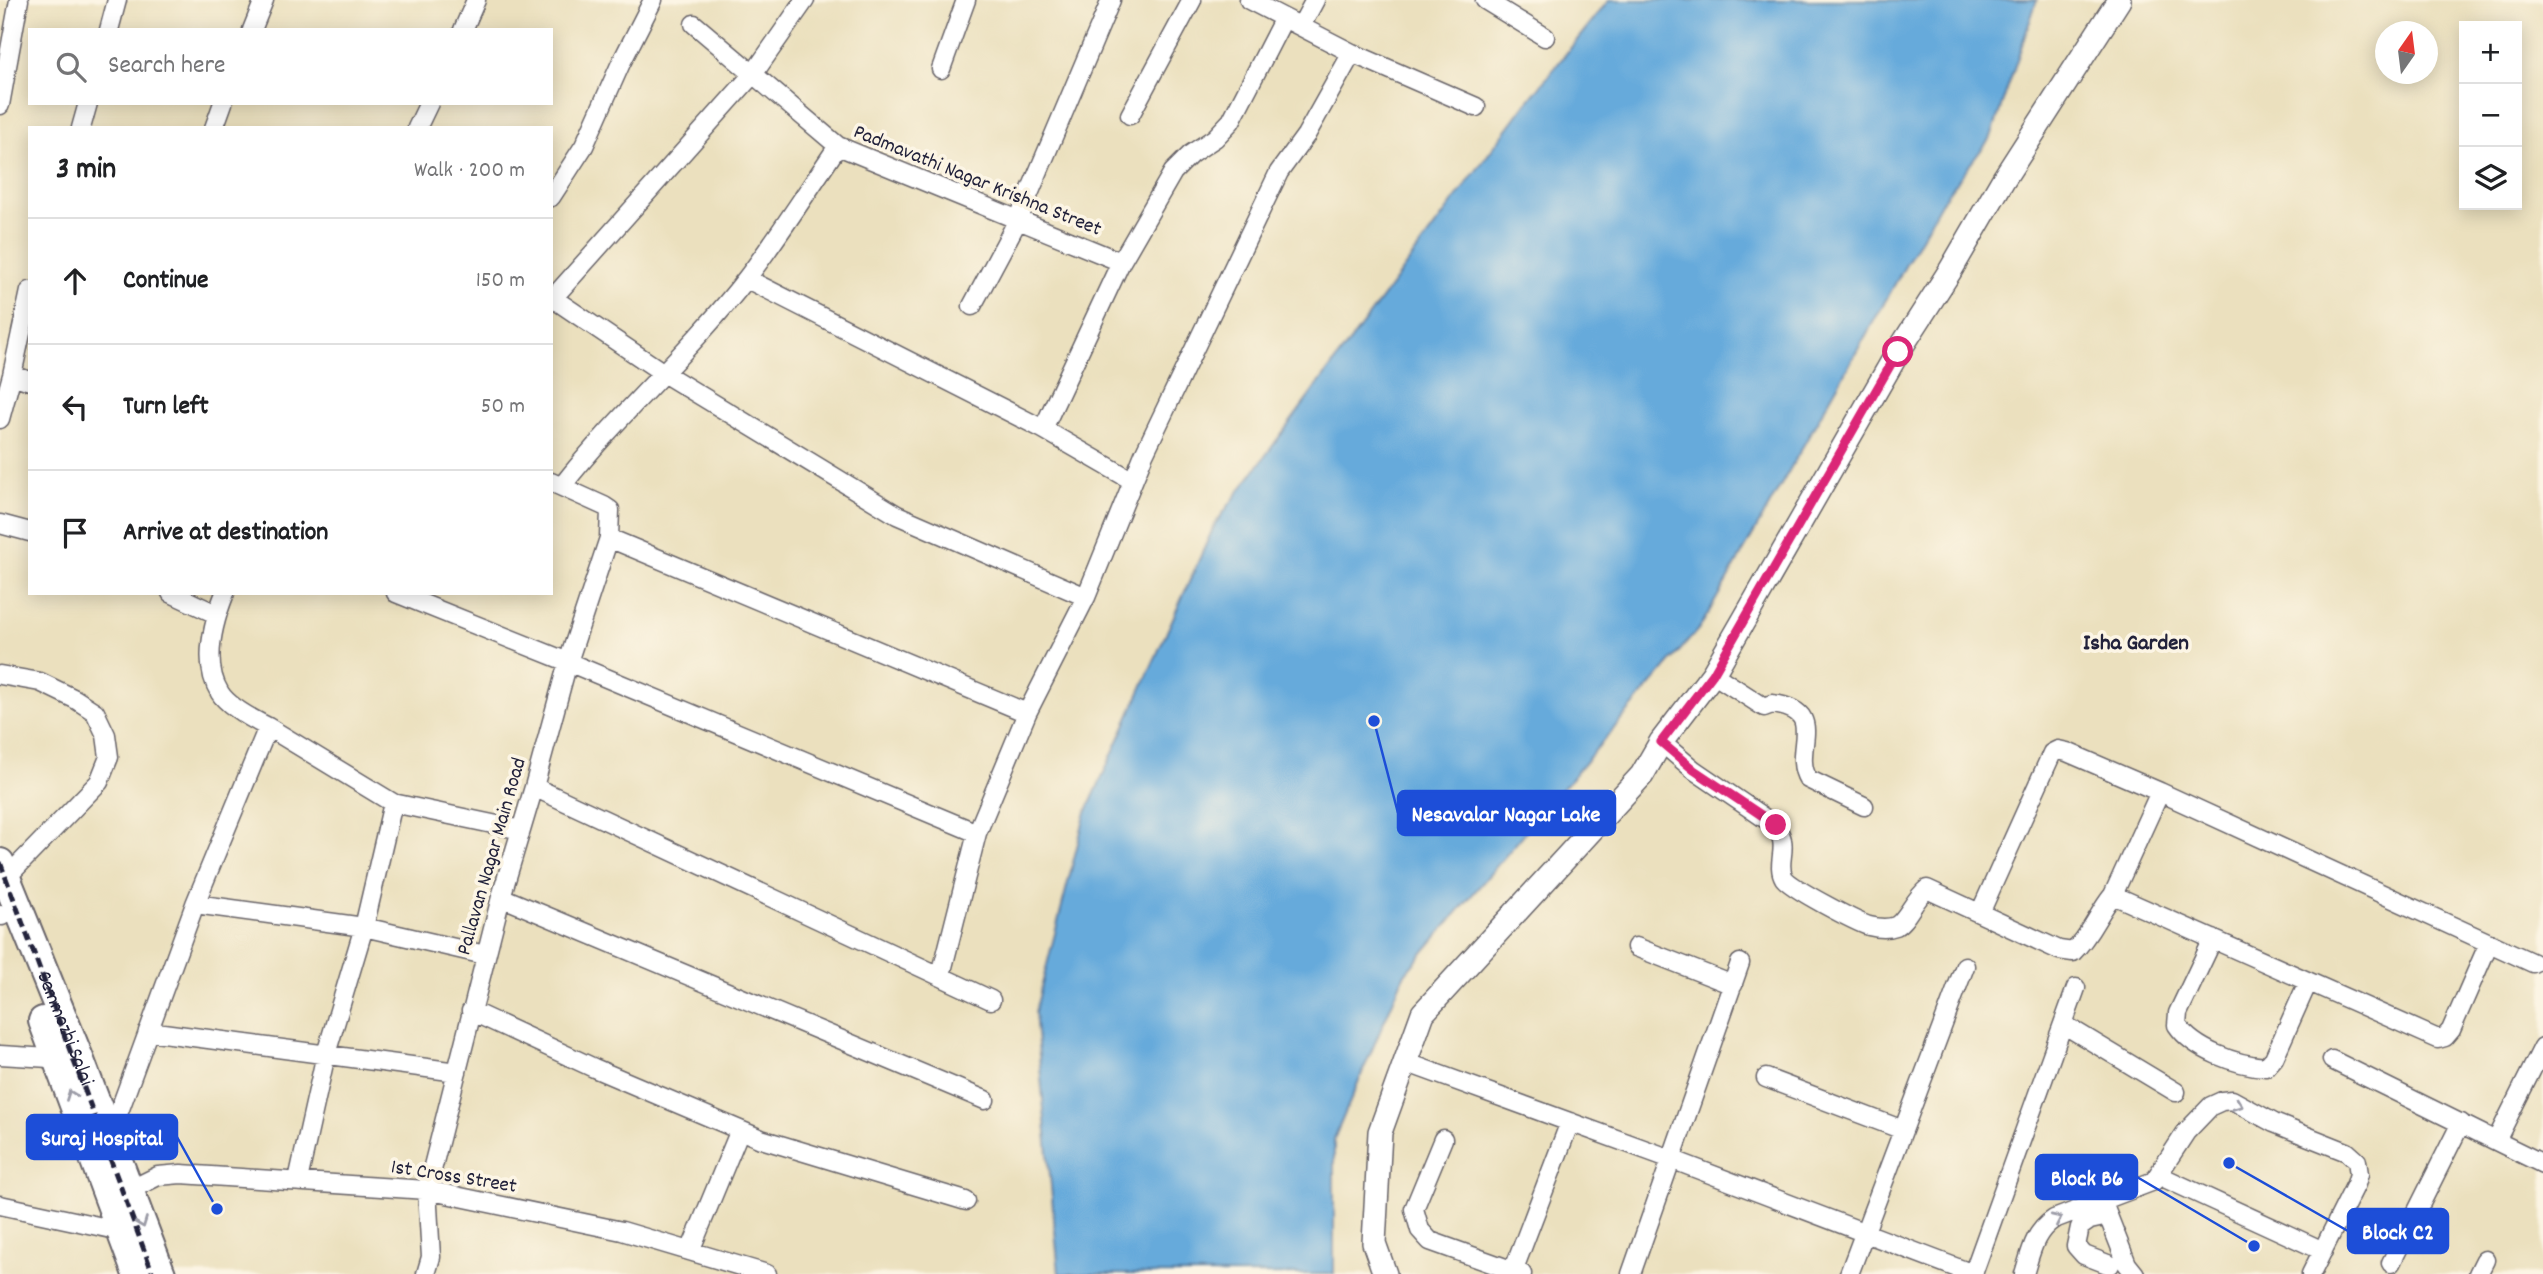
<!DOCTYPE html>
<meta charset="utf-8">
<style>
:root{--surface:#fff;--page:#f6f6f6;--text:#202124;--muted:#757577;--line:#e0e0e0}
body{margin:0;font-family:Dekko,sans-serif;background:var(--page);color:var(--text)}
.controls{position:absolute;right:21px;top:21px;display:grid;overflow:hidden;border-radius:0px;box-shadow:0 4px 18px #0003}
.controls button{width:63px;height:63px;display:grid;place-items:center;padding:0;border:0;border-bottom:2px solid var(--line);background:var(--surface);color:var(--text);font:35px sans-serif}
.compass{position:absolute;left:2375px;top:21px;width:63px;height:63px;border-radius:50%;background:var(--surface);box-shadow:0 4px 18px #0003;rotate:14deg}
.stop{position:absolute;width:21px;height:21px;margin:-16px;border:5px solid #db2777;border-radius:50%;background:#fff}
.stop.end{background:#db2777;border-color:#fff;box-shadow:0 2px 7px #0008}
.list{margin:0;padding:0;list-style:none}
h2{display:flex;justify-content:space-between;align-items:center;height:91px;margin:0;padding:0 28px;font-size:30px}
h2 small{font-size:23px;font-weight:400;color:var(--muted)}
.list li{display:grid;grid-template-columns:46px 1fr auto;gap:21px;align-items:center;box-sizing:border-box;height:126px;padding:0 28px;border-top:2px solid var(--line)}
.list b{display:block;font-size:26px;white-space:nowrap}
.list em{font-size:23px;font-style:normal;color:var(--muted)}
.icon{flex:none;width:38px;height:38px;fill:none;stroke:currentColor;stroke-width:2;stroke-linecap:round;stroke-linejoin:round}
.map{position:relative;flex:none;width:2543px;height:1274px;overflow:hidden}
.search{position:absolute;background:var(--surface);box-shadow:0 4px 18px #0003;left:28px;top:28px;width:525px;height:77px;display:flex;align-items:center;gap:18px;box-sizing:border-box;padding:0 24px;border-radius:0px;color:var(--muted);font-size:26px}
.panel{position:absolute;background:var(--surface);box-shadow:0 4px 18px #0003;left:28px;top:126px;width:525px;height:469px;border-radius:0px}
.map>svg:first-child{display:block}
</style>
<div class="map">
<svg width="2543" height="1274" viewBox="0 0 2543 1274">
<rect width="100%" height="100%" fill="#fcf5e5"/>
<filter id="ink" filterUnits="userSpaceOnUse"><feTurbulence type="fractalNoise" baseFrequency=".0143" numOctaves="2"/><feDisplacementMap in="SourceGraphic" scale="14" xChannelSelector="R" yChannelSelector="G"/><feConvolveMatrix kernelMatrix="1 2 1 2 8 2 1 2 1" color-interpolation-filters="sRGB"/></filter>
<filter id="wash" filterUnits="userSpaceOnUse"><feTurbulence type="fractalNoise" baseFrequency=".00686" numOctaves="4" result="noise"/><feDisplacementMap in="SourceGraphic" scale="28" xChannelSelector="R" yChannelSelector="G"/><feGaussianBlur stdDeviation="1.57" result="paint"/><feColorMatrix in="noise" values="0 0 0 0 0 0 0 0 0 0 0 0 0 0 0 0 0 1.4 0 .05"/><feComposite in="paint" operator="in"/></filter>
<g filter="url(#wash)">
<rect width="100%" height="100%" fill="#ebe0be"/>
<path fill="#66aadb" stroke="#44668b" stroke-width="2" d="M1609,0H2037L1991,137L1942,201L1701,626L1404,975L1334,1139V1274H1059L1035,1012L1085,815L1215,524L1524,106Z"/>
</g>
<g filter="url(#ink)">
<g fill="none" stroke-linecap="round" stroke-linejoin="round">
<g stroke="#686469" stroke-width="21">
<path id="minor" d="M1249,0L1352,53L1476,107
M1485,0L1545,37
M694,24L838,146L1121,262
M1301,26L1315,0
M109,30L117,0
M252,30L264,0
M463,30L476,0
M941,69L966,0
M0,105L19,0
M1130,115L1192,0
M81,128L88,103
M214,128L223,103
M417,128L429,103
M551,197L584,146L621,63L653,0
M747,279L1043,429L1133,481
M551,297L665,374L897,515L1086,597
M553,298L754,73L805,0
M972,306L1018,220L1111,0
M12,375L30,381
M0,419L12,375L30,291
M1043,429L1121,262L1173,172L1191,154L1215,138L1231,121L1284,18
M562,486C619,413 690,352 747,278C779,236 808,190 838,146
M0,524L30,532
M609,538L1027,713
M171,593L216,614
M225,593C213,623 202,664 220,693C228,706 254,720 268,727L195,904L364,927L485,955
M396,593L568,662L977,833
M1713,674L1764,707L1772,704C1830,711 1790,750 1808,779L1864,806
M0,675L40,682L75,699L95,712L106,735L109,757L99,782L5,879
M268,727L393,803L364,927L326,1054L298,1180
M1661,742L1694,770L1776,826C1778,830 1781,835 1782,840C1785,853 1777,866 1784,878C1791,888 1856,922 1869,926C1877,928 1888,929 1896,926C1907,920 1914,899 1927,889L2059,950L2073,952C2091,935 2098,913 2113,895L2438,1039L2445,1037L2451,1030L2489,943
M534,787L991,1000
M393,803L521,830
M2113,895L2160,792
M501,897L985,1100
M1980,913L2052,753L2058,750L2067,752L2160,792L2533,963
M0,915L2,916
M2213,939L2178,1013L2177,1025C2194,1050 2236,1065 2266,1067L2274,1058L2308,982
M1636,947L1733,985
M941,975L977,833L1027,713L1086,597L1144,454L1279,172L1306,135L1352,53
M471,1011L594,1068L761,1139L966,1201
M2063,1024L2176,1092
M148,1031L457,1072
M0,1055L66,1059
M2332,1060L2496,1141L2543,1047
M1405,1062L1671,1159L1973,1274
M1766,1078L1903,1130
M109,1139L195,904
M1443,1139L1414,1209L1420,1230L1430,1241L1522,1274
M2496,1141L2543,1164
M2158,1175L2323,1251
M130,1190L158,1176L181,1174L427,1190L622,1231L767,1274
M0,1205L121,1231
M2105,1208L2127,1264L2135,1274
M2108,1216L2090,1220L2080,1227L2076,1246L2084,1255L2110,1265
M690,1251L740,1130
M2391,1263L2461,1123
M426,1274L431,1257L427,1190L501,897L534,787L568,662L609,538L610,510L604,506L551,482
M1512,1274L1570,1122
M1631,1274L1740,963
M1849,1274L1965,966
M1973,1274L2076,988
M2024,1274C2031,1252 2034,1232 2054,1219L2154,1181L2186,1132L2211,1106L2222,1101L2232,1100L2274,1123L2347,1152L2357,1161L2359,1174L2356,1184L2311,1274
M2478,1274L2485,1260"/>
</g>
<g stroke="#686469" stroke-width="26">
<path id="tertiary" d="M1385,1274L1374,1243L1380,1132L1423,1013L1642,775L1661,742L1713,674L1898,352L1950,271L2003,180L2119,0"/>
</g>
<g stroke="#686469" stroke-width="32">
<g id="primary">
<path id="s1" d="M0,863L79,1058L161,1274"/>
<path d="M43,1021L137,1274"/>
</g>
</g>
<use href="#minor" stroke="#fff" stroke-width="18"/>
<use href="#tertiary" stroke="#fff" stroke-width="23"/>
<use href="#primary" stroke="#fff" stroke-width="28"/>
<path stroke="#22223b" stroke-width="5" stroke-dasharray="10 5" stroke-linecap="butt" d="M0,862L153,1274"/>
</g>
<defs><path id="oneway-chevron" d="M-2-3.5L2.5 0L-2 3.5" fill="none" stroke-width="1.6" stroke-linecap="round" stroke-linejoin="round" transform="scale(1.75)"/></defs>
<g stroke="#9c9ca7">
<use href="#oneway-chevron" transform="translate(71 1095) rotate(-110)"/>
<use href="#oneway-chevron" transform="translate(2238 1105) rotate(21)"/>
<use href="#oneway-chevron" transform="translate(2057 1219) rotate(-25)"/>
<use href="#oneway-chevron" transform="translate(142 1223) rotate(69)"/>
</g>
</g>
<g fill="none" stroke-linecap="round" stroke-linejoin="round" filter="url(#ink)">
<path stroke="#db2777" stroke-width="9" d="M1776,825L1694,770L1661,742L1713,674L1898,352"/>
</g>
<g text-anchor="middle" stroke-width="7" stroke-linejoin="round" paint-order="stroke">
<g font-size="21" fill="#22223b" stroke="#fcf5e5">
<text transform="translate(978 179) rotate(22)" y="7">Padmavathi Nagar Krishna Street</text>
<text transform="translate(490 856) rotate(-74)" y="7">Pallavan Nagar Main Road</text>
<text dy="7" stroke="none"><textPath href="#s1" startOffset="178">Semmozhi Salai</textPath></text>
<text transform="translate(454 1175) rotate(9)" y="7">1st Cross Street</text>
</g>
<g font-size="23" font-weight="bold" fill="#22223b" stroke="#fcf5e5">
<text x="2136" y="649">Isha Garden</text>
</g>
</g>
<path fill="none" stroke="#1d4ed8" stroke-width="2.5" d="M1374 721L1398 813M217 1209L177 1137M2254 1246L2137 1177M2229 1163L2348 1231"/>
<g fill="#1d4ed8" stroke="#fcf5e5" stroke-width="2.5">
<circle cx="1374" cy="721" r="7"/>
<circle cx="217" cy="1209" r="7"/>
<circle cx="2254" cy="1246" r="7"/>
<circle cx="2229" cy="1163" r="7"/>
</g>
<g fill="#1d4ed8" stroke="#1d4ed8" stroke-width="2.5">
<rect x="1398" y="791" width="217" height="44" rx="7"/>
<rect x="27" y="1115" width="150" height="44" rx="7"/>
<rect x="2036" y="1155" width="101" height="44" rx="7"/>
<rect x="2348" y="1209" width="100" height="44" rx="7"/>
</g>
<g font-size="23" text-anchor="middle" font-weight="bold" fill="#fff">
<text x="1506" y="821">Nesavalar Nagar Lake</text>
<text x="102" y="1145">Suraj Hospital</text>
<text x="2087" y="1185">Block B6</text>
<text x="2398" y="1239">Block C2</text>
</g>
</svg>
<div class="controls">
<button>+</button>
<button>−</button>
<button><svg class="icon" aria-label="layers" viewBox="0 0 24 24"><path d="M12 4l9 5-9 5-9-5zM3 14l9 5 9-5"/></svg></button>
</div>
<svg class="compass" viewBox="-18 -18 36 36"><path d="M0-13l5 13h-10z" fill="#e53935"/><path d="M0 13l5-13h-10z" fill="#757577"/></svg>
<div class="stop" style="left:1898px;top:352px"></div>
<div class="stop end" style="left:1776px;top:825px"></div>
<div class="search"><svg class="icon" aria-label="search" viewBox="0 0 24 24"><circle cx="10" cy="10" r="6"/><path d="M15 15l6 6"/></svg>Search here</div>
<section class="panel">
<h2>3 min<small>Walk · 200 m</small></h2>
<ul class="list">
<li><svg class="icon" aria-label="ahead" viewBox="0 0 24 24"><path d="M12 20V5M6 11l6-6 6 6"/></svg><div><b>Continue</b></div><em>150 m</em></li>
<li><svg class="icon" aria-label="left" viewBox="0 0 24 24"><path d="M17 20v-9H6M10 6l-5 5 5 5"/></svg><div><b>Turn left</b></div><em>50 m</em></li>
<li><svg class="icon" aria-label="arrive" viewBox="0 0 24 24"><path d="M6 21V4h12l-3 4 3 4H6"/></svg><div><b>Arrive at destination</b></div></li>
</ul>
</section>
</div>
